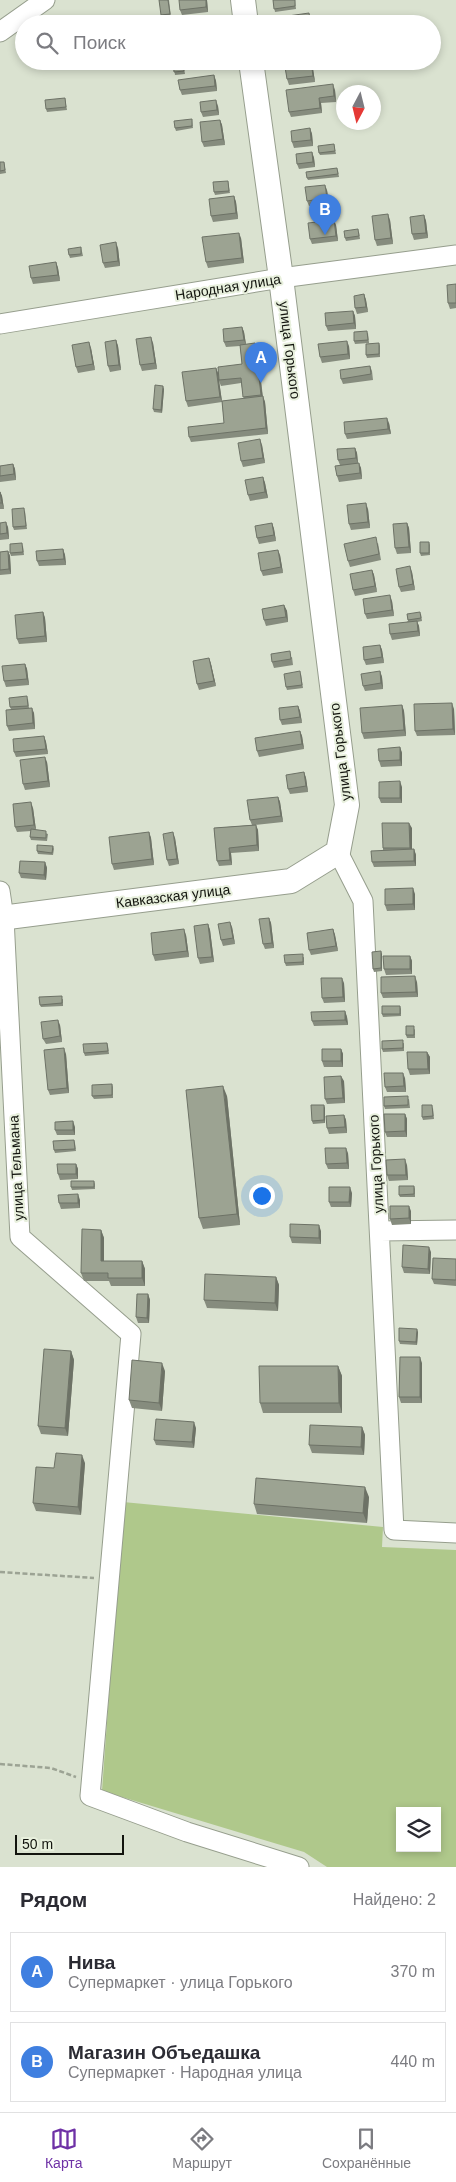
<!DOCTYPE html>
<html lang="ru">
<meta charset="utf-8">
<style>
:root{--surface:#fff;--page:#f7f7f7;--text:#2b2b33;--muted:#7c7c81;--line:#e1e1e2;--accent:#6e31a6}
body{margin:0;font-family:Arial,sans-serif;background:var(--page);color:var(--text)}
.controls{position:absolute;right:15px;bottom:15px;display:grid;overflow:hidden;border-radius:0px;box-shadow:0 2px 8px #0003}
.controls button{width:45px;height:45px;display:grid;place-items:center;padding:0;border:0;border-bottom:1px solid var(--line);background:var(--surface);color:var(--text);font:25px sans-serif}
.compass{position:absolute;left:336px;top:85px;width:45px;height:45px;border-radius:50%;background:var(--surface);box-shadow:0 2px 8px #0003;rotate:187deg}
.scale{position:absolute;left:15px;bottom:12px;width:109px;box-sizing:border-box;padding-left:5px;border:2px solid #12140e;border-top:0;font-size:14px;line-height:18px;white-space:nowrap;color:#12140e;-webkit-text-stroke:4px #e8f0dd;paint-order:stroke}
.you{position:absolute;left:261px;top:1195px;width:18px;height:18px;margin:-12px;border:4px solid #fff;border-radius:50%;background:#1a73e8;box-shadow:0 0 0 8px #1a73e833}
.badge{display:grid;place-items:center;width:32px;height:32px;border-radius:50%;background:var(--accent);color:#fff;font-size:16px;font-weight:700}
.pin{position:absolute;translate:-50% -41px;filter:drop-shadow(0 1px 2px #0008)}
.pin::after{content:'';position:absolute;top:26px;width:18px;height:15px;background:inherit;clip-path:polygon(0 0,100% 0,50% 100%)}
.list{margin:0;padding:0;list-style:none}
h2{display:flex;justify-content:space-between;align-items:center;height:65px;margin:0;padding:0 20px;font-size:21px}
h2 small{font-size:16px;font-weight:400;color:var(--muted)}
.list li{display:grid;grid-template-columns:32px 1fr auto;gap:15px;align-items:center;box-sizing:border-box;height:80px;margin:0 10px 10px;padding:0 10px;border:1px solid var(--line);border-radius:0px}
.list b{display:block;font-size:19px;white-space:nowrap}
.list p{margin:0;font-size:16px;white-space:nowrap;color:var(--muted)}
.list em{font-size:16px;font-style:normal;color:var(--muted)}
.icon{flex:none;width:28px;height:28px;fill:none;stroke:currentColor;stroke-width:2;stroke-linecap:round;stroke-linejoin:round}
.map{position:relative;flex:none;width:456px;height:1867px;overflow:hidden}
.search{position:absolute;background:var(--surface);box-shadow:0 2px 8px #0003;left:15px;right:15px;top:15px;height:55px;display:flex;align-items:center;gap:12px;box-sizing:border-box;padding:0 18px;border-radius:28px;color:var(--muted);font-size:19px}
.sheet{height:245px;background:var(--surface)}
nav{display:flex;justify-content:space-around;align-items:center;box-sizing:border-box;height:70px;border-top:1px solid var(--line);background:var(--surface);font-size:14px;color:var(--muted)}
nav a{display:grid;justify-items:center;gap:2px}
nav .on{color:var(--accent)}
.map>svg:first-child{display:block}
</style>
<div class="map">
<svg width="456" height="1867" viewBox="0 0 456 1867">
<rect width="100%" height="100%" fill="#dae2d0"/>
<path fill="#afc88b" fill-rule="evenodd" d="M123,1502L383,1527L382,1547L456,1550V1867H327L304,1852L102,1791ZM400,1811H437V1848H400Z"/>
<g fill="none" stroke-linecap="round" stroke-linejoin="round">
<g stroke="#969e8d" stroke-width="21">
<path id="minor" d="M0,32L45,0
M0,324L281,278L456,255
M338,852L363,901L394,1530L456,1533
M0,891L4,918L20,1237L131,1334L90,1796L187,1832L299,1867
M380,1231L456,1230"/>
</g>
<g stroke="#969e8d" stroke-width="26">
<path id="major" d="M243,0L246,24
M0,918L291,881L338,852L347,805L281,278L251,61"/>
</g>
<path stroke="#9ca394" stroke-width="2.5" stroke-dasharray="5 2.5" stroke-linecap="butt" d="M0,1572L94,1578
M0,1764L51,1768L76,1777"/>
<use href="#minor" stroke="#fff" stroke-width="19"/>
<use href="#major" stroke="#fff" stroke-width="24"/>
</g>
<path fill="#868c7e" fill-rule="evenodd" d="M159,0H169L171,17L162,18Z
M207,0L208,12L182,15L180,10Z
M273,0H295L296,9L275,12Z
M173,61H183L185,74L175,75Z
M212,61L213,67L192,70L190,64Z
M284,61H312L315,82L289,85L287,79Z
M214,75L216,81L217,91L182,95L180,90Z
M335,90L336,102L321,103L322,113L291,117L289,112Z
M65,98L67,110L47,112L46,109Z
M218,106L219,115L203,117L201,112Z
M192,119L193,128L176,131L175,128Z
M220,120L222,125L225,145L204,147L202,142Z
M310,128L312,134L313,146L294,148L292,142Z
M334,144L336,154L320,155L319,153Z
M312,152L314,158L315,167L299,169L297,164Z
M0,162H4L6,173L0,174Z
M338,171L339,177L308,180L307,178Z
M228,181L230,193L215,195L214,192Z
M327,190L329,204L309,206L307,201Z
M234,196L236,202L238,219L213,222L211,216Z
M424,215L426,221L428,238L414,240L412,234Z
M390,220L393,244L377,246L375,240Z
M336,225L338,241L312,244L310,239Z
M359,232L360,239L346,241L345,238Z
M241,238L244,263L208,268L206,262Z
M81,247L83,256L70,258L69,255Z
M118,248L120,266L105,268L103,263Z
M56,262L58,268L60,281L33,284L31,278Z
M456,284V308L450,309L448,303Z
M364,294L366,300L368,312L357,314L355,308Z
M353,311L355,316L356,329L328,331L326,326Z
M242,327L244,332L246,344L257,348L263,397L265,402L268,434L191,442L189,437L224,423L222,402L188,407L186,401L216,368L218,373L242,364L240,346L226,347L224,342ZM219,381L221,386L241,383L244,399L222,401Z
M368,333L369,343L355,344L354,341Z
M116,340L118,346L121,370L110,372L108,366Z
M153,343L157,369L142,371L140,365Z
M379,343L380,346V357L367,358L366,355Z
M349,346L350,359L322,363L320,357Z
M91,348L95,370L78,373L76,367Z
M370,366L372,371L373,380L343,384L341,379Z
M164,389L162,413L154,412L153,409Z
M389,423L391,434L347,439L345,434Z
M262,445L265,463L243,467L241,461Z
M355,448L357,453L358,463L361,468L362,479L339,482L337,476L340,465L338,460Z
M13,464L15,469L16,480L0,482V466Z
M263,477L265,483L268,498L250,501L248,495Z
M0,492L2,496L4,509H0Z
M368,509L370,528L351,530L349,524Z
M25,511L27,529L14,530L13,527Z
M0,523L8,527L9,539L0,540Z
M272,523L274,529L276,541L259,544L257,538Z
M407,523L409,528L411,553L397,554L395,548Z
M429,542L430,545V555L421,556L420,553Z
M378,543L381,560L350,567L348,561Z
M23,546L24,555L11,556L10,553Z
M63,549L65,555L66,565L39,566L37,561Z
M8,551L10,556L11,574L0,575V552Z
M280,555L283,573L263,576L261,571Z
M372,570L374,575L377,592L355,596L353,590Z
M412,572L415,590L401,592L399,587Z
M392,601L394,616L367,619L365,614Z
M284,605L287,611L288,622L266,626L264,620Z
M43,612L45,618L47,642L19,644L17,639Z
M407,614H421L422,621L417,622L419,626L420,636L392,640L390,634L408,621Z
M380,645L382,650L384,663L366,665L364,660Z
M292,657L293,665L274,668L272,662Z
M209,658L211,664L216,686L199,690L197,684Z
M25,664L27,669L29,685L6,687L4,681Z
M380,671L382,677L383,689L365,691L363,686Z
M301,674L303,688L287,690L286,687Z
M28,699L29,708L34,713L35,729L9,731L7,726L11,709L10,707Z
M402,705L404,711L406,736L364,739L362,733Z
M298,706L300,711L302,723L282,725L280,720Z
M454,709L455,735L417,736L415,731Z
M300,731L302,736L304,749L259,757L257,751Z
M44,736L46,742L48,754L16,757L14,752Z
M400,747L402,753V766L381,767L379,761Z
M47,762L50,787L25,790L23,784Z
M304,772L306,778L308,792L290,794L288,789Z
M402,787V803H381L379,798Z
M278,797L280,802L283,822L255,825L258,830L259,851L231,853L232,865L219,866L217,861L214,828L252,825L250,820Z
M33,808L36,830L48,834L47,841L31,840L30,837L31,831L17,832L15,827Z
M412,828V849H414L416,855V866L374,867L372,862L383,850V848Z
M149,832L151,838L154,865L114,870L112,864Z
M175,838L179,864L169,866L167,860Z
M53,846L54,849L53,855L38,854L37,851Z
M45,862L47,868L46,880L21,878L19,873Z
M415,894V910L387,911L385,905Z
M269,918L271,923L274,948L265,949L263,944Z
M208,924L210,930L214,962L200,964L198,958Z
M232,927L235,944L223,946L221,940Z
M333,929L335,935L338,951L311,955L309,950Z
M186,935L189,957L155,961L153,955Z
M382,954V971L374,972L373,969Z
M410,956L412,961V974L386,975L384,969Z
M304,957V965L286,966L285,963Z
M417,982L418,997L383,998L381,993Z
M344,983L345,1002L324,1003L322,998Z
M63,999V1006L41,1007L40,1005Z
M400,1006L401,1009V1016L383,1017L382,1014Z
M345,1011L347,1017L348,1025L314,1026L312,1021Z
M60,1025L62,1042L46,1044L43,1039Z
M415,1029V1038H407L406,1035Z
M107,1043L108,1046L109,1054L85,1056L84,1053Z
M404,1043V1051L383,1052L382,1049Z
M341,1049L343,1054V1067H324L322,1061Z
M427,1052L430,1057V1074L410,1075L408,1069Z
M66,1054L69,1093L50,1095L48,1090Z
M405,1078L406,1092H387L385,1087Z
M344,1081L345,1103L327,1104L325,1099Z
M112,1084L113,1087V1098L94,1099L92,1096Z
M227,1096L240,1225L203,1229L199,1218Z
M409,1099L410,1108L385,1109L384,1106Z
M325,1108V1123L313,1124L312,1121Z
M433,1108L434,1119L423,1120L422,1117Z
M405,1114L407,1119V1137H387L385,1132Z
M344,1115L346,1120L347,1133L329,1134L327,1128Z
M75,1127V1135H57L55,1130Z
M74,1140L75,1143L76,1151L55,1153L54,1150Z
M348,1153L349,1169H328L326,1164Z
M76,1164L78,1169V1179L60,1180L58,1174Z
M407,1165L408,1180L389,1181L387,1175Z
M94,1181L95,1184V1189L72,1190L71,1187Z
M414,1186L415,1189V1197H400L399,1195Z
M352,1193L351,1207H331L329,1202Z
M80,1200V1208L61,1209L59,1203Z
M411,1211V1224L392,1225L390,1219Z
M101,1230L104,1238V1261H142L145,1269V1286H111L109,1281H84L81,1273Z
M321,1231V1244L292,1243L290,1237Z
M431,1252L430,1274L404,1273L402,1267Z
M456,1259V1286L434,1284L432,1279Z
M276,1277L279,1285L278,1311L207,1308L204,1300Z
M148,1294L150,1300L149,1323H138L136,1317Z
M418,1332L417,1345L400,1344L399,1341Z
M71,1351L74,1360L68,1436L41,1434L38,1426Z
M422,1363V1403H401L399,1397Z
M338,1366L342,1376V1413H263L260,1403Z
M165,1371L162,1411L132,1408L129,1400Z
M362,1427L365,1435L364,1455L312,1453L309,1445Z
M196,1428L194,1448L156,1445L154,1440Z
M85,1463L81,1515L36,1511L33,1503L54,1468Z
M369,1497L367,1523L257,1514L254,1504Z"/>
<path fill="#6d7266" d="M206,0H207L208,12L206,7Z
M311,61H312V63L315,82L313,76Z
M214,75L216,81L217,91L215,86Z
M333,84L335,90L336,102L334,96Z
M319,98L321,103L322,113L320,108Z
M216,100L218,106L219,115L217,110Z
M220,120L222,125L225,145L223,139Z
M310,128L312,134L313,146L311,140Z
M312,152L314,158L315,167L313,162Z
M325,185L327,190L329,204L327,198Z
M234,196L236,202L238,219L236,213Z
M388,214L390,220L393,244L391,238Z
M424,215L426,221L428,238L426,233Z
M334,220L336,225L338,241L336,236Z
M239,233L241,238L244,263L242,258Z
M116,242L118,248L120,266L118,261Z
M56,262L58,268L60,281L58,275Z
M364,294L366,300L368,312L366,307Z
M353,311L355,316L356,329L354,323Z
M242,327L244,332L246,345L244,340Z
M151,337L153,343L157,369L155,363Z
M116,340L118,346L121,370L119,365Z
M347,341L349,346L350,359L348,354Z
M89,342L91,348L95,370L93,364Z
M255,343L257,348L263,400L261,395Z
M216,368L218,373L222,402L220,397Z
M163,386L164,389L162,413L161,410Z
M263,396L265,402L268,434L266,428Z
M387,418L389,423L391,434L388,429Z
M260,439L262,445L265,463L263,458Z
M355,448L357,453L358,464L356,458Z
M359,463L361,468L362,479L360,473Z
M13,464L15,469L16,480L14,474Z
M263,477L265,483L268,498L265,492Z
M0,491L2,496L4,509L2,503Z
M366,503L368,509L370,528L368,522Z
M6,522L8,527L9,539L7,533Z
M272,523L274,529L276,541L274,535Z
M407,523L409,528L411,553L409,547Z
M63,549L65,555L66,565L64,559Z
M278,550L280,555L283,573L281,567Z
M8,551L10,556L11,574L9,569Z
M410,566L412,572L415,590L413,584Z
M372,570L374,575L377,592L375,586Z
M390,595L392,601L394,616L392,610Z
M284,605L287,611L288,622L286,617Z
M43,612L45,618L47,642L45,636Z
M417,621L419,626L420,636L418,631Z
M380,645L382,650L384,663L382,657Z
M209,658L211,664L216,686L214,681Z
M25,664L27,669L29,685L27,679Z
M380,671L382,677L383,689L381,683Z
M452,703L454,709L455,735L453,729Z
M402,705L404,711L406,736L404,730Z
M298,706L300,711L302,723L300,717Z
M32,708L34,713L35,729L33,723Z
M300,731L302,736L304,749L302,744Z
M44,736L46,742L48,754L46,749Z
M400,747L402,753V766L400,760Z
M45,757L47,762L50,787L48,781Z
M304,772L306,778L308,792L306,786Z
M400,781L402,787V803L400,798Z
M278,797L280,802L283,822L281,816Z
M31,802L33,808L36,830L34,825Z
M409,823L412,828V853L410,848Z
M256,825L258,830L259,851L257,845Z
M149,832L151,838L154,865L152,859Z
M173,832L175,838L179,864L177,859Z
M229,848L231,853L232,865L230,860Z
M414,849L416,855V866L414,861Z
M45,862L47,868L46,880L44,875Z
M413,888L415,894V910L413,904Z
M269,918L271,923L274,948L272,943Z
M230,922L232,927L235,944L233,938Z
M208,924L210,930L214,962L212,957Z
M184,929L186,935L189,957L187,951Z
M333,929L335,935L338,951L336,946Z
M381,951L382,954V971L381,968Z
M410,956L412,961V974L410,969Z
M415,976L417,982L418,997L416,992Z
M342,978L344,983L345,1002L343,997Z
M345,1011L347,1017L348,1025L345,1020Z
M58,1020L60,1025L62,1042L60,1036Z
M64,1048L66,1054L69,1093L67,1088Z
M341,1049L343,1054V1067L341,1061Z
M427,1052L430,1057V1074L428,1069Z
M403,1073L405,1078L406,1092L404,1086Z
M341,1076L344,1081L345,1103L343,1098Z
M223,1086L227,1096L240,1225L237,1214Z
M324,1105L325,1108V1123L324,1120Z
M405,1114L407,1119V1137L405,1131Z
M344,1115L346,1120L347,1133L345,1127Z
M73,1121L75,1127V1135L73,1130Z
M346,1148L348,1153L349,1169L347,1163Z
M405,1159L407,1165L408,1180L406,1175Z
M76,1164L78,1169V1179L76,1174Z
M350,1187L352,1193L351,1207L349,1202Z
M78,1194L80,1200V1208L78,1203Z
M409,1206L411,1211V1224L409,1218Z
M319,1225L321,1231V1244L319,1238Z
M101,1230L104,1238V1269L101,1261Z
M429,1247L431,1252L430,1274L428,1269Z
M142,1261L145,1269V1286L142,1278Z
M276,1277L279,1285L278,1311L275,1303Z
M148,1294L150,1300L149,1323L147,1318Z
M417,1329L418,1332L417,1345L416,1342Z
M71,1351L74,1360L68,1436L65,1428Z
M420,1357L422,1363V1403L420,1397Z
M162,1363L165,1371L162,1411L159,1403Z
M338,1366L342,1376V1413L339,1403Z
M194,1422L196,1428L194,1448L192,1442Z
M362,1427L365,1435L364,1455L361,1447Z
M82,1455L85,1463L81,1515L78,1507Z
M365,1487L369,1497L367,1523L363,1513Z"/>
<path fill="#9ca392" stroke="#6d7266" d="M159,0H168L170,14L161,15Z
M179,0H206V7L180,10Z
M273,0H295V6L274,9Z
M309,13L311,24H282L281,17Z
M173,61H182L184,71L174,72Z
M190,61H211L190,64Z
M284,61H311L313,76L287,79Z
M214,75L215,86L180,90L178,80Z
M333,84L334,96L319,98L320,108L289,112L286,90Z
M65,98L66,107L46,109L45,100Z
M216,100L217,110L201,112L200,102Z
M192,119V126L175,128L174,121Z
M220,120L223,139L202,142L200,122Z
M310,128L311,140L292,142L291,131Z
M334,144L335,151L319,153L318,146Z
M312,152L313,162L297,164L296,154Z
M0,162H4L5,170L0,171Z
M337,168L338,174L307,178L306,172Z
M228,181L229,191L214,192L213,182Z
M325,185L327,198L307,201L305,187Z
M234,196L236,213L211,216L209,199Z
M388,214L391,238L375,240L372,216Z
M424,215L426,233L412,234L410,217Z
M334,220L336,236L310,239L308,223Z
M358,229L359,236L345,238L344,231Z
M239,233L242,258L206,262L202,237Z
M116,242L118,261L103,263L100,245Z
M81,247V254L69,255L68,249Z
M56,262L58,275L31,278L29,266Z
M456,284V303H448L447,285Z
M364,294L366,307L355,308L354,296Z
M353,311L354,323L326,326L325,313Z
M242,327L244,340L224,342L223,329Z
M367,331L368,340L354,341V332Z
M151,337L155,363L140,365L136,339Z
M116,340L119,365L108,366L105,342Z
M347,341L348,354L320,357L318,344Z
M89,342L93,364L76,367L72,345Z
M255,343L261,395L243,397L241,378L219,380L218,367L242,364L240,345Z
M379,343V354L366,355V344Z
M370,366L371,374L341,379L340,370Z
M216,368L220,397L186,401L182,372Z
M155,385L163,386L161,410L153,409Z
M263,396L266,428L189,437L188,427L224,423L222,401Z
M387,418L388,429L345,434L344,422Z
M260,439L263,458L241,461L238,443Z
M355,448L356,458L338,460L337,449Z
M359,463L360,473L337,476L335,466Z
M13,464L14,474L0,476V466Z
M263,477L265,492L248,495L245,480Z
M0,492L2,503H0Z
M366,503L368,522L349,524L347,505Z
M24,508L26,526L13,527L12,509Z
M6,522L7,533L0,534V523Z
M272,523L274,535L257,538L255,526Z
M407,523L409,547L395,548L393,524Z
M376,537L379,554L348,561L344,544Z
M420,542H429V553H420Z
M22,543L23,552L10,553V544Z
M63,549L64,559L37,561L36,551Z
M278,550L281,567L261,571L258,553Z
M8,551L9,569L0,570V552Z
M410,566L413,584L399,587L396,569Z
M372,570L375,586L353,590L350,574Z
M390,595L392,610L365,614L363,599Z
M284,605L286,617L264,620L262,609Z
M43,612L45,636L17,639L15,615Z
M420,612L421,618L408,620L407,614Z
M417,621L418,631L390,634L389,624Z
M380,645L382,657L364,660L363,647Z
M290,651L291,659L272,662L271,654Z
M209,658L214,681L197,684L193,661Z
M25,664L27,679L4,681L2,666Z
M300,671L302,685L286,687L284,674Z
M380,671L381,683L363,686L361,674Z
M27,696L28,706L10,707L9,698Z
M452,703L453,729L415,731L414,704Z
M402,705L404,730L362,733L360,708Z
M298,706L300,717L280,720L279,708Z
M32,708L33,723L7,726L6,710Z
M300,731L302,744L257,751L255,738Z
M44,736L46,749L14,752L13,739Z
M400,747V760L379,761L378,749Z
M45,757L48,781L23,784L20,760Z
M304,772L306,786L288,789L286,775Z
M400,781V798H379V782Z
M278,797L281,816L250,820L247,800Z
M31,802L34,825L15,827L13,804Z
M382,823H409L410,848H383Z
M256,825L257,845L229,848L230,860L217,861L214,828Z
M31,829L46,831V838L30,837Z
M149,832L152,859L112,864L109,837Z
M173,832L177,859L167,860L163,834Z
M37,845L53,846L52,853L37,851Z
M414,849V861L372,862L371,851Z
M20,861L45,862L44,875L19,873Z
M413,888V904L385,905V889Z
M269,918L272,943L263,944L259,919Z
M230,922L233,938L221,940L218,924Z
M208,924L212,957L198,958L194,926Z
M184,929L187,951L153,955L151,933Z
M333,929L336,946L309,950L307,933Z
M381,951V968L373,969L372,952Z
M303,954V962L285,963L284,955Z
M383,956H410V969H384Z
M415,976L416,992L381,993V977Z
M321,978H342L343,997L322,998Z
M62,996V1003L40,1005L39,997Z
M382,1006H400V1014H382Z
M345,1011V1020L312,1021L311,1012Z
M58,1020L60,1036L43,1039L41,1022Z
M406,1026H414V1035H406Z
M403,1040V1048L382,1049V1041Z
M107,1043L108,1051L84,1053L83,1044Z
M64,1048L67,1088L48,1090L44,1050Z
M322,1049H341V1061H322Z
M407,1052H427L428,1069H408Z
M384,1073H403L404,1086L385,1087Z
M341,1076L343,1098L325,1099L324,1077Z
M112,1084V1095L92,1096V1085Z
M223,1086L237,1214L199,1218L186,1090Z
M408,1096V1105L384,1106V1097Z
M311,1105H324V1120L312,1121Z
M422,1105H432L433,1116L422,1117Z
M384,1114H405V1131L385,1132Z
M344,1115L345,1127L327,1128L326,1116Z
M73,1121V1130H55V1122Z
M74,1140L75,1149L54,1150L53,1141Z
M325,1148H346L347,1163L326,1164Z
M405,1159L406,1175H387L386,1160Z
M57,1164H76V1174H58Z
M71,1181H94V1187H71Z
M399,1186H414V1194L399,1195Z
M329,1187H350L349,1202H329Z
M78,1194V1203H59L58,1195Z
M390,1206H409V1218L390,1219Z
M290,1224L319,1225V1238L290,1237Z
M82,1229L101,1230V1261H142V1278H108V1273H81Z
M403,1245L429,1247L428,1269L402,1267Z
M433,1258L456,1259V1280L432,1279Z
M205,1274L276,1277L275,1303L204,1300Z
M137,1294H148L147,1318L136,1317Z
M399,1328L417,1329L416,1342L399,1341Z
M44,1349L71,1351L65,1428L38,1426Z
M400,1357H420V1397H399Z
M132,1360L162,1363L159,1403L129,1400Z
M259,1366H338L339,1403H260Z
M156,1419L194,1422L192,1442L154,1440Z
M310,1425L362,1427L361,1447L309,1445Z
M56,1453L82,1455L78,1507L33,1503L36,1467L54,1468Z
M256,1478L365,1487L363,1513L254,1504Z"/>
<g text-anchor="middle" stroke-width="4" stroke-linejoin="round" paint-order="stroke">
<g font-size="14" fill="#12140e" stroke="#e8f0dd">
<text transform="translate(228 287) rotate(-9)" y="5">Народная улица</text>
<text transform="translate(290 350) rotate(83)" y="5">улица Горького</text>
<text transform="translate(340 752) rotate(-97)" y="5">улица Горького</text>
<text transform="translate(173 896) rotate(-7)" y="5">Кавказская улица</text>
<text transform="translate(376 1164) rotate(-93)" y="5">улица Горького</text>
<text transform="translate(16 1168) rotate(-93)" y="5">улица Тельмана</text>
</g>
</g>
</svg>
<div class="controls">
<button><svg class="icon" aria-label="layers" viewBox="0 0 24 24"><path d="M12 4l9 5-9 5-9-5zM3 14l9 5 9-5"/></svg></button>
</div>
<svg class="compass" viewBox="-18 -18 36 36"><path d="M0-13l5 13h-10z" fill="#e53935"/><path d="M0 13l5-13h-10z" fill="#7c7c81"/></svg>
<div class="scale">50 m</div>
<div class="you"></div>
<div class="pin badge" style="left:261px;top:383px;background:#3f7fe0">A</div>
<div class="pin badge" style="left:325px;top:235px;background:#3f7fe0">B</div>
<div class="search"><svg class="icon" aria-label="search" viewBox="0 0 24 24"><circle cx="10" cy="10" r="6"/><path d="M15 15l6 6"/></svg>Поиск</div>
</div>
<section class="sheet">
<h2>Рядом<small>Найдено: 2</small></h2>
<ul class="list">
<li><span class="badge" style="background:#3f7fe0">A</span><div><b>Нива</b><p>Супермаркет · улица Горького</p></div><em>370 m</em></li>
<li><span class="badge" style="background:#3f7fe0">B</span><div><b>Магазин Объедашка</b><p>Супермаркет · Народная улица</p></div><em>440 m</em></li>
</ul>
</section>
<nav>
<a class="on"><svg class="icon" aria-label="map" viewBox="0 0 24 24"><path d="M3 6l6-2 6 2 6-2v14l-6 2-6-2-6 2zM9 4v14M15 6v14"/></svg>Карта</a>
<a><svg class="icon" aria-label="directions" viewBox="0 0 24 24"><path d="M12 3l9 9-9 9-9-9zM9 14v-3h6M13 9l2 2-2 2"/></svg>Маршрут</a>
<a><svg class="icon" aria-label="saved" viewBox="0 0 24 24"><path d="M7 4h10v16l-5-4-5 4z"/></svg>Сохранённые</a>
</nav>
